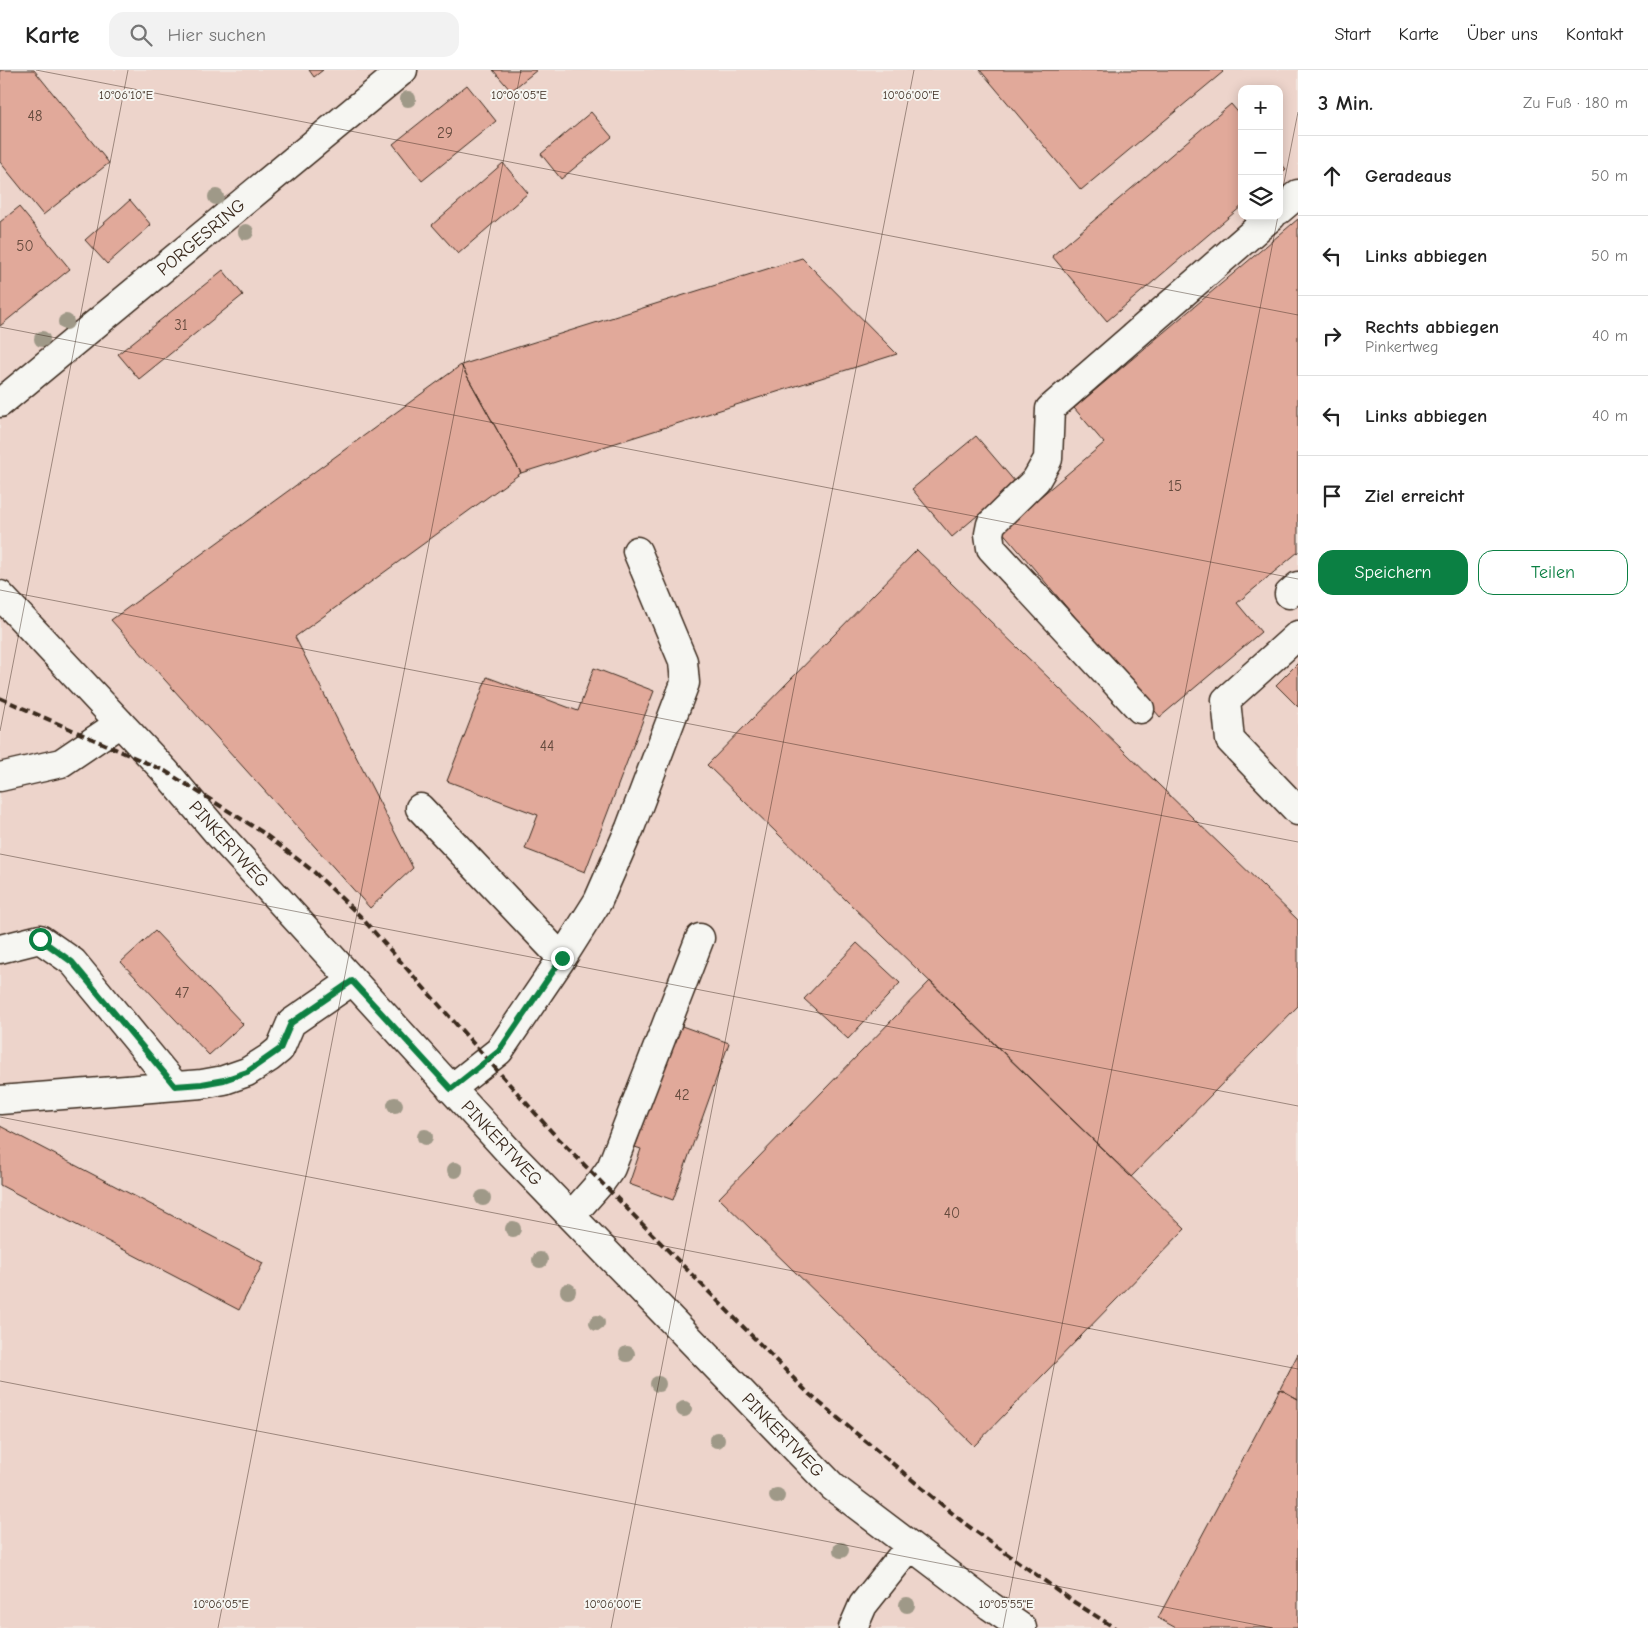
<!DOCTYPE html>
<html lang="de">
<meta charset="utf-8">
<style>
:root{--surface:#fff;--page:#f2f2f2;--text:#222;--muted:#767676;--line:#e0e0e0;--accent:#0b8043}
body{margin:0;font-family:"Comic Neue",sans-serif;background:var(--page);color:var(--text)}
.controls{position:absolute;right:15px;top:15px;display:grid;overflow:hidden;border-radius:10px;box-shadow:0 2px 12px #0003}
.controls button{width:45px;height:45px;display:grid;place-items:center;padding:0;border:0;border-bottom:1px solid var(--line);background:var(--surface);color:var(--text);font:25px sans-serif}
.stop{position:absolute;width:15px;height:15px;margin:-11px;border:4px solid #0b8043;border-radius:50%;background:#fff}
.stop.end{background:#0b8043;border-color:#fff;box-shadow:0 1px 5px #0008}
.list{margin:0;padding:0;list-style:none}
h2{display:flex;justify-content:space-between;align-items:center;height:65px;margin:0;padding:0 20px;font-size:21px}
h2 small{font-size:16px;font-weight:400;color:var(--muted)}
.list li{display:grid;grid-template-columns:32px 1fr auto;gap:15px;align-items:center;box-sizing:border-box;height:80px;padding:0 20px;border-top:1px solid var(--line)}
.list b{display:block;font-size:19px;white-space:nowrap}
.list p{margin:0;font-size:16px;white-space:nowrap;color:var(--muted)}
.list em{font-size:16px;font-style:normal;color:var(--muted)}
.actions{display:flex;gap:10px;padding:15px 20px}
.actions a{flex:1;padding:11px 0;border:1px solid var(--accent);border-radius:15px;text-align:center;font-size:18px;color:var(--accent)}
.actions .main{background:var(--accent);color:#fff}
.icon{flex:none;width:28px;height:28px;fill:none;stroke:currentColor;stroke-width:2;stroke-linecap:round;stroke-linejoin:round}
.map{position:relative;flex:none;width:1298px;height:1558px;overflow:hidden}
header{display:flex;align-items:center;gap:30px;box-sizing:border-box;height:70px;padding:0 25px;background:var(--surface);border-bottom:1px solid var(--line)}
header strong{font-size:24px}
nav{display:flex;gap:28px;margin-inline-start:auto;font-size:18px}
.search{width:350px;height:45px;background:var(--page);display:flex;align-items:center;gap:12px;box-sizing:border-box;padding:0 18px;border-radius:15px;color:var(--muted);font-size:19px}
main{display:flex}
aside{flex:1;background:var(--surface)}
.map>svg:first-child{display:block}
</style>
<header>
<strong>Karte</strong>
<div class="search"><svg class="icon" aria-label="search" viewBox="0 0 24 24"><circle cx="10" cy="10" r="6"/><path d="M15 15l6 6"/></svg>Hier suchen</div>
<nav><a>Start</a><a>Karte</a><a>Über uns</a><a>Kontakt</a></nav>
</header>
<main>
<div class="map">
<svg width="1298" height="1558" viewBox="0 0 1298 1558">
<rect width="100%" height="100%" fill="#f2e7e0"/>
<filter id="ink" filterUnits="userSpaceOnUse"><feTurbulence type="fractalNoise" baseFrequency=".02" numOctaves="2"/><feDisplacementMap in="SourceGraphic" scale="10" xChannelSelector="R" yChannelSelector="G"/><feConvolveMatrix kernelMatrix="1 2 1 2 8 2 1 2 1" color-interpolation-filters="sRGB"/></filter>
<g filter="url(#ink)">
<path fill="#edd4cb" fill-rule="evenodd" d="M0,0H1298V1558H0ZM1242,19H1279V146H1242Z"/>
<path fill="#e1a99a" stroke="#3b2a1e" d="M0,0H34L109,93L43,145L0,92Z
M309,0H323L314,7Z
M493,0H537L511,21Z
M980,0H1221L1223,2L1081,120Z
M467,15L496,51L422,111L393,74Z
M1231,34L1242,47V136L1107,251L1052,186Z
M591,42L612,67L561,109L541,84Z
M1279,91L1286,99L1279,105Z
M503,93L528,123L458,184L432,155Z
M130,130L151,155L107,194L85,170Z
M19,137L70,199L0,256V152Z
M1298,149V482L1237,533L1261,562L1160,647L1001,460L1104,373L1074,338Z
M802,188L897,284L521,403L461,295Z
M223,200L243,225L139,309L118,284Z
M461,295L521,403L295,567L413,798L370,838L111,550Z
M976,366L1016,413L952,467L912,419Z
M917,480L1298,850V936L1131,1107L707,695Z
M1298,593V637L1276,615Z
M594,598L654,621L585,802L525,779L538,745L447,711L487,607L578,641Z
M155,861L243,954L209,985L121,892Z
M857,873L900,913L848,969L804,929Z
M930,911L1185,1159L974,1376L719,1128Z
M679,955L729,973L673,1130L629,1114L641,1079L635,1077Z
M0,1056L263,1193L239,1240L0,1115Z
M1298,1284V1329L1280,1319Z
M1280,1319L1298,1329V1558H1176L1158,1548Z"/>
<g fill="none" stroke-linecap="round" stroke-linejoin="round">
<g stroke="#3b2a1e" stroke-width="31">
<path id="minor" d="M1279,140L1298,124
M0,333L403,0
M1289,524L1298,516
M0,525L165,701L216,761L512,1085L833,1417L990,1536L1022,1558
M1298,565L1226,630L1230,670L1298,741
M1140,639L991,478L989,464L991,454L1036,410L1048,389L1050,339L1272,146
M0,707L61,693L120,653
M420,738L562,888
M0,879L40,869L73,892L175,1016
M451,1019L499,981L562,888L598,831L630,758L685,613L683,591L637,481
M0,1030L202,1014L224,1010L247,1002L269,988L280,979L291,953L352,911
M571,1146L601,1112L611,1098L700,868
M853,1558L863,1535L910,1476"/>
</g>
<use href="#minor" stroke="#f6f6f2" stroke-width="28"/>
<path stroke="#3b2a1e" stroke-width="4" stroke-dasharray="8 4" stroke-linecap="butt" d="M0,628L165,701L262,762L313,801L360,846L552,1062L809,1324L964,1453L1074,1532L1115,1558"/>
</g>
<g fill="#9f9988">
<circle cx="408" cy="29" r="8"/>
<circle cx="216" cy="127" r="8"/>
<circle cx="246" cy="162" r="8"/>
<circle cx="66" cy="252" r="8"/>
<circle cx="42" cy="269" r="8"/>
<circle cx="395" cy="1035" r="8"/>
<circle cx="425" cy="1067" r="8"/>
<circle cx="455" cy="1100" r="8"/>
<circle cx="483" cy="1128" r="8"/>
<circle cx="513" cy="1159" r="8"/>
<circle cx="540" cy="1190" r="8"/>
<circle cx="568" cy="1221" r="8"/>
<circle cx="597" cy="1253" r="8"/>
<circle cx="627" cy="1284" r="8"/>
<circle cx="658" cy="1314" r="8"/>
<circle cx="684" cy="1339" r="8"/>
<circle cx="717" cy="1370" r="8"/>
<circle cx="777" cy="1426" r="8"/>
<circle cx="841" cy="1480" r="8"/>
<circle cx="907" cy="1535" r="8"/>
</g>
</g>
<g fill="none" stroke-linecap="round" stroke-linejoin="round" filter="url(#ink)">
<path stroke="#0b8043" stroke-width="6" d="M40,869L72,892L175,1016L202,1014L224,1010L247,1002L280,979L291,953L352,911L451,1019L499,981L562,888"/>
</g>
<path fill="none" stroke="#3b2a1e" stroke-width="1" stroke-opacity="0.45" d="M36,0L1298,245M1279,138L1298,42M0,257L1298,509M0,520L1298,772M0,661L128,0M0,784L1298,1036M0,1047L1298,1299M0,1311L1273,1558M218,1558L521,0M611,1558L914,0M1003,1558L1278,146"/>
<g text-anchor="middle" stroke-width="4" stroke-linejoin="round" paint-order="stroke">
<g font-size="15" fill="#644a3d">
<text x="35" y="51">48</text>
<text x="445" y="68">29</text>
<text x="25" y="181">50</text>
<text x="181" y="260">31</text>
<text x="1175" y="421">15</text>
<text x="547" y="681">44</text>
<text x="182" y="928">47</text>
<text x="682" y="1030">42</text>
<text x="952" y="1148">40</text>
</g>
<g font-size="18" fill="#3b2a1e" stroke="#f6f6f2">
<text transform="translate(201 167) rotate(-40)" y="6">PORGESRING</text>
<text transform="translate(229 774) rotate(48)" y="6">PINKERTWEG</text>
<text transform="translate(502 1073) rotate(47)" y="6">PINKERTWEG</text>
<text transform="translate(783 1365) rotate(46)" y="6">PINKERTWEG</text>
</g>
</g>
<g font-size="12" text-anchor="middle" fill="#3b2a1e" stroke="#f6f6f2" stroke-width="4" stroke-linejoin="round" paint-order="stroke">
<text x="126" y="29">10°06'10"E</text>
<text x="519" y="29">10°06'05"E</text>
<text x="911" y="29">10°06'00"E</text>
<text x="221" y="1538">10°06'05"E</text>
<text x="613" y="1538">10°06'00"E</text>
<text x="1006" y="1538">10°05'55"E</text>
</g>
</svg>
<div class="controls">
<button>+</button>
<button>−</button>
<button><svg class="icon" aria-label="layers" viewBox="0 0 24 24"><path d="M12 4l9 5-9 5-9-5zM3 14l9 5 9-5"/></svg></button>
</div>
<div class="stop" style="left:40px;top:869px"></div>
<div class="stop end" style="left:562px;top:888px"></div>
</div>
<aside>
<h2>3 Min.<small>Zu Fuß · 180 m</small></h2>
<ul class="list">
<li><svg class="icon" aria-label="ahead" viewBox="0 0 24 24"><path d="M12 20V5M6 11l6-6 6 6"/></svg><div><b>Geradeaus</b></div><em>50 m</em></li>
<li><svg class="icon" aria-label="left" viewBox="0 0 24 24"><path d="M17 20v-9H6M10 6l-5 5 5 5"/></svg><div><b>Links abbiegen</b></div><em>50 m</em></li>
<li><svg class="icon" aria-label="right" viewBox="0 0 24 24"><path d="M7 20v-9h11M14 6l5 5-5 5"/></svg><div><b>Rechts abbiegen</b><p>Pinkertweg</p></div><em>40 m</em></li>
<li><svg class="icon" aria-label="left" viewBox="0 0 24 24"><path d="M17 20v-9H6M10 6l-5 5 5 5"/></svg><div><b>Links abbiegen</b></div><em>40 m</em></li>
<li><svg class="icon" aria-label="arrive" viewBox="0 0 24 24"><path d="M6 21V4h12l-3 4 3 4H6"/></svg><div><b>Ziel erreicht</b></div></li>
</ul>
<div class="actions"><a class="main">Speichern</a><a>Teilen</a></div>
</aside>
</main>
